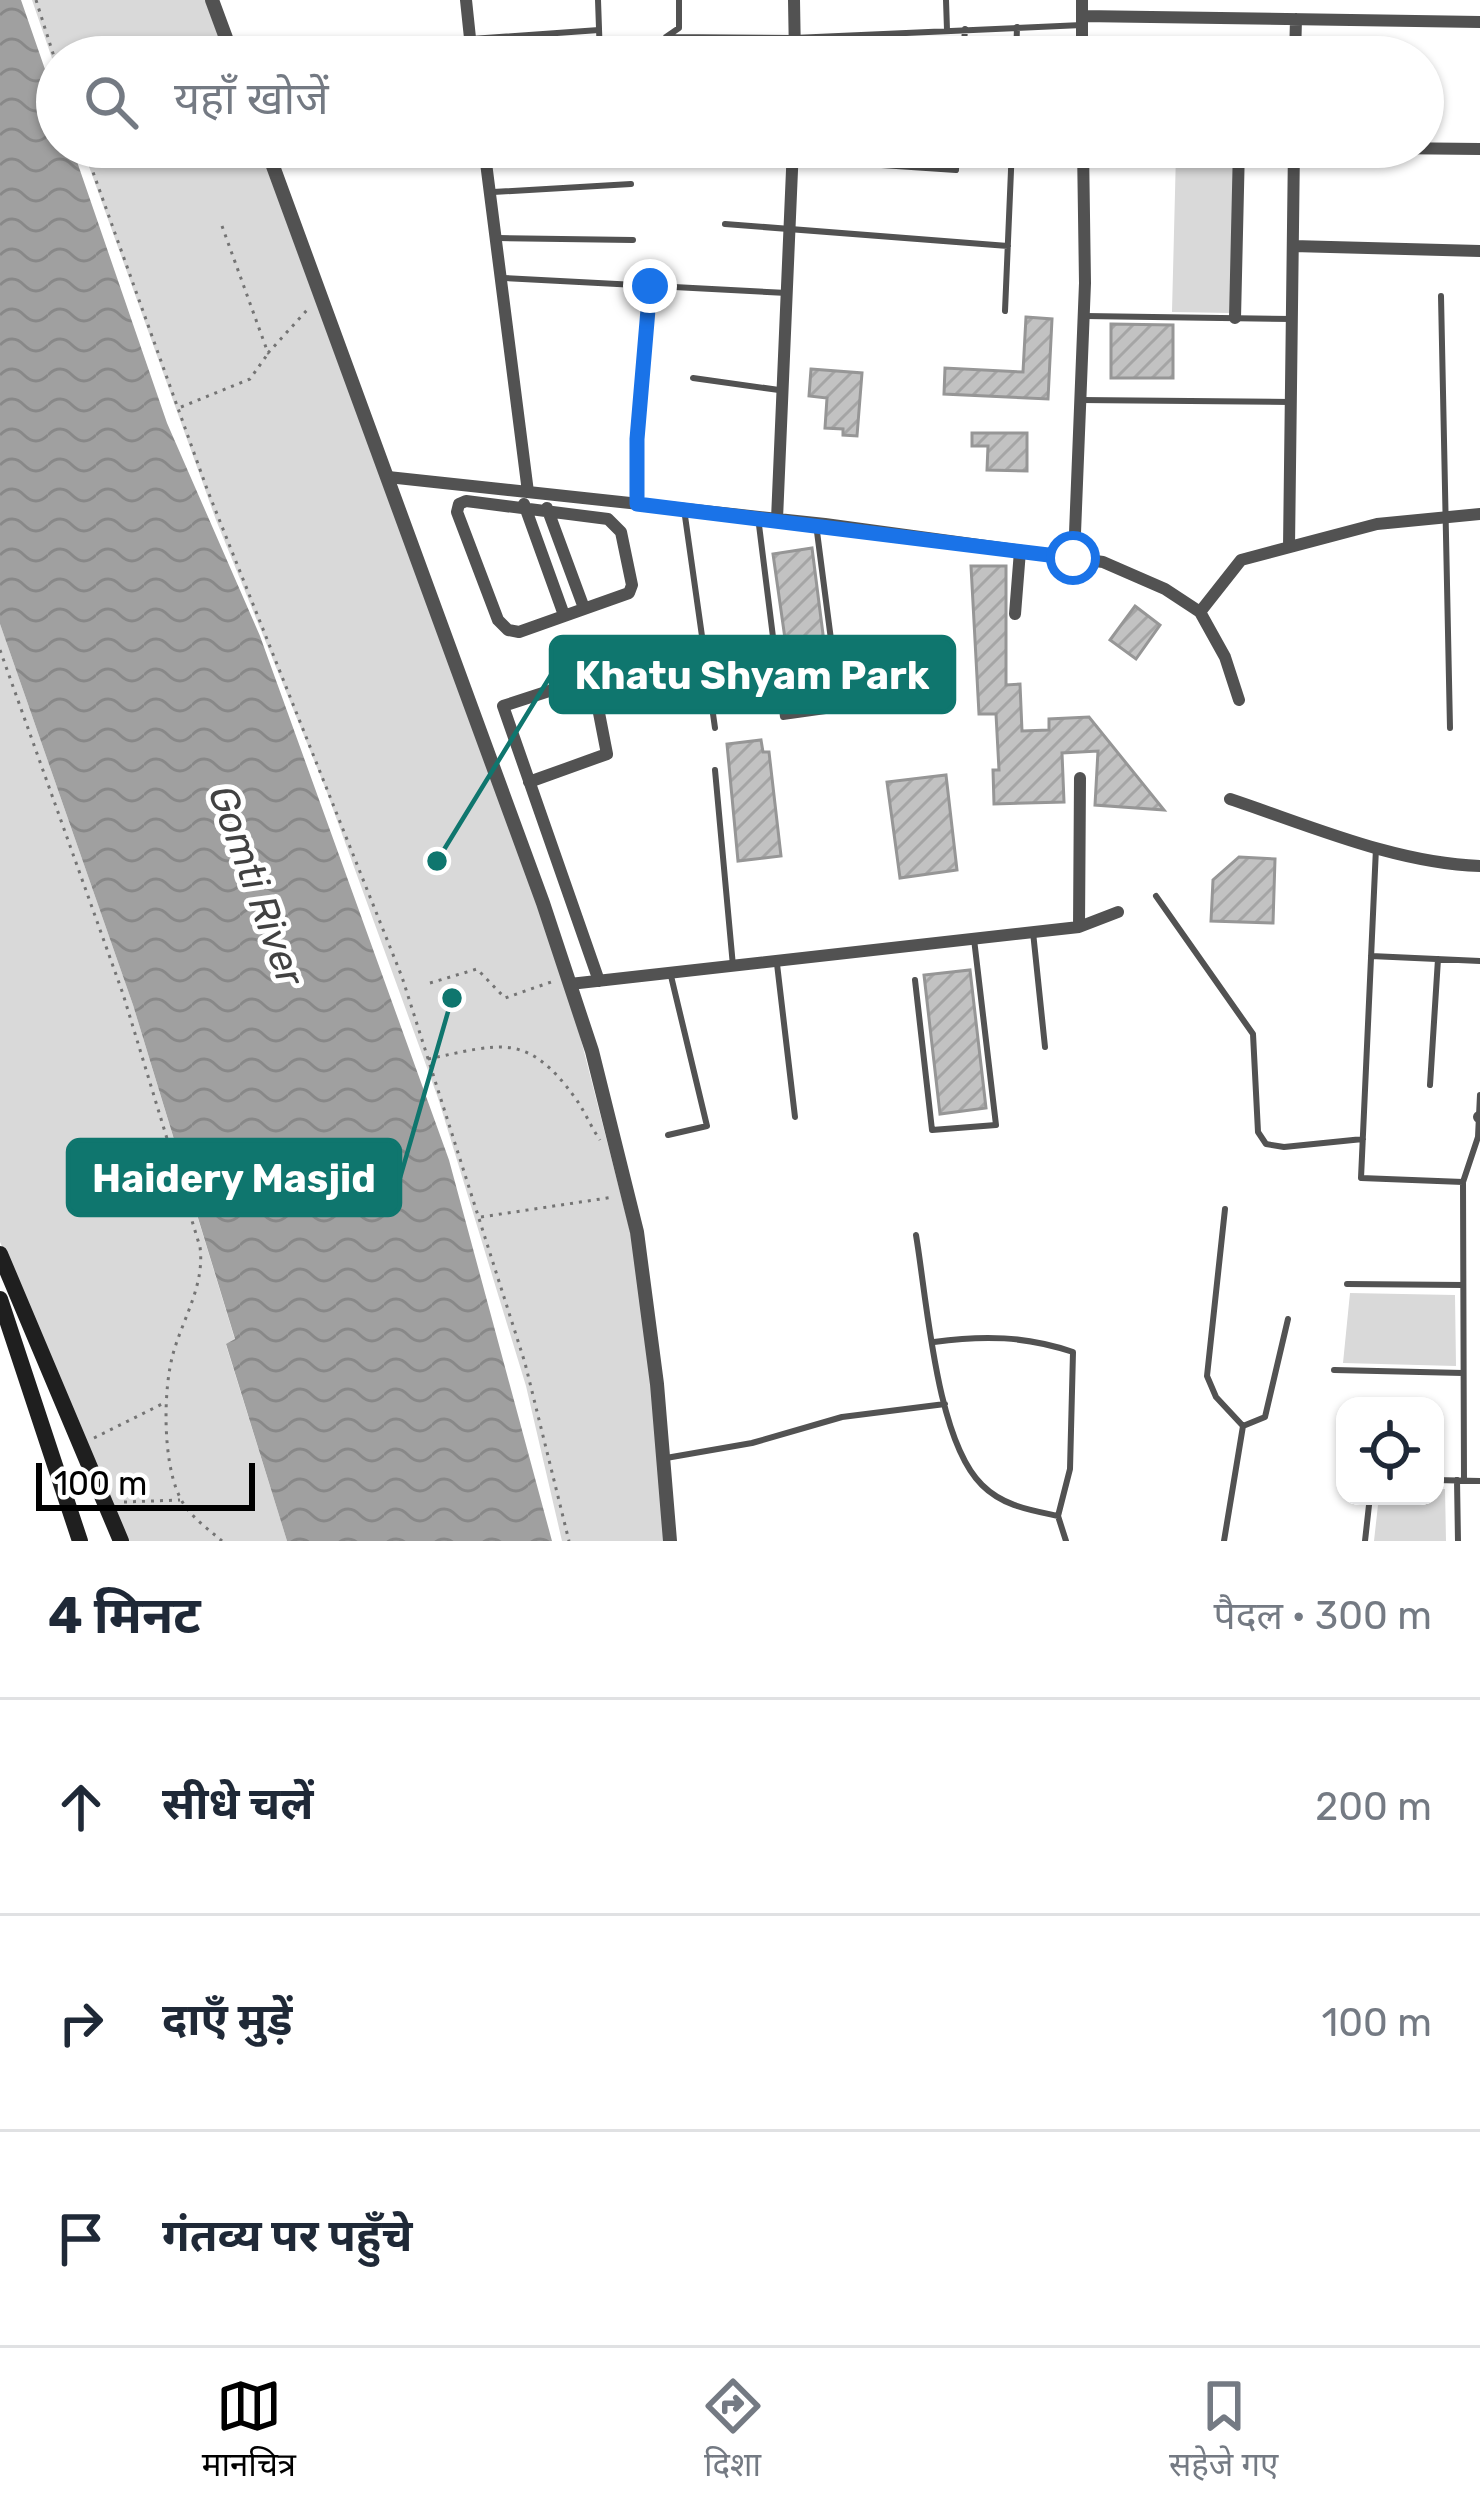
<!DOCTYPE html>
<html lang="hi">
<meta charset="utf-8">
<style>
:root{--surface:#fff;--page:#f6f6f7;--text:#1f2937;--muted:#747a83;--line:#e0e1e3;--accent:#000}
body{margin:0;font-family:Rubik,"Noto Sans Devanagari",sans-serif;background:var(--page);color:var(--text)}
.controls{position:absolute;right:36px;bottom:36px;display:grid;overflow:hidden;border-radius:24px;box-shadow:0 3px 9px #0004}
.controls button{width:108px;height:108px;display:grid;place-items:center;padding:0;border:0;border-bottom:3px solid var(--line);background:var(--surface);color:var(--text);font:60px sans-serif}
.scale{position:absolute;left:36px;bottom:30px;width:219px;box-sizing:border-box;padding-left:12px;border:6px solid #000;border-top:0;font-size:33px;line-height:42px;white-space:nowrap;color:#000;-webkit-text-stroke:9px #fff;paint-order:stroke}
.stop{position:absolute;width:36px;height:36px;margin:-27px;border:9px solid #1a73e8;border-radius:50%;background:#fff}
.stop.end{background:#1a73e8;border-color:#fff;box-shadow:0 3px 12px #0008}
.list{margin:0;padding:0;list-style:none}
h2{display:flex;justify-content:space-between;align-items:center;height:156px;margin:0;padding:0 48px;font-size:51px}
h2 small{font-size:39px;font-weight:400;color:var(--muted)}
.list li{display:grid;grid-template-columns:78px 1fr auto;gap:36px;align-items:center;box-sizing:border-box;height:216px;padding:0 48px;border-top:3px solid var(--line)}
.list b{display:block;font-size:45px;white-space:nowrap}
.list em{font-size:39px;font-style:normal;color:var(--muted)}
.icon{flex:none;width:66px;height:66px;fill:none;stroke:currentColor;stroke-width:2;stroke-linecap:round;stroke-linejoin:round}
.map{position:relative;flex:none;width:1480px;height:1541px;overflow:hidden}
.search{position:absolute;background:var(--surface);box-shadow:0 3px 9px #0004;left:36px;right:36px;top:36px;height:132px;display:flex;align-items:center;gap:30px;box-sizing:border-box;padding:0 42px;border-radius:66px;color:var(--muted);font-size:45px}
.sheet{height:804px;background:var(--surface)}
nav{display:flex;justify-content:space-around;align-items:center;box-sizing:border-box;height:168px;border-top:3px solid var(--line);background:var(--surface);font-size:33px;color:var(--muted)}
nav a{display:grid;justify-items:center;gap:6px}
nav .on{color:var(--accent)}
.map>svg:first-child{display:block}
</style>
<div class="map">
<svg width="1480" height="1541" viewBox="0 0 1480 1541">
<defs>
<pattern id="water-waves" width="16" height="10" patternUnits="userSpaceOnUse" patternTransform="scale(3)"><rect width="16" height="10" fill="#a0a0a0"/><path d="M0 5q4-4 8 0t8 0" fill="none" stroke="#888"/></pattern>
<pattern id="building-hatch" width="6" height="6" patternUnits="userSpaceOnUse" patternTransform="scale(3)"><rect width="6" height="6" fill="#c2c2c2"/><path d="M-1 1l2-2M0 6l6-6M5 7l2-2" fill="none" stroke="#a5a5a5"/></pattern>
</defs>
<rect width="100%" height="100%" fill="#fff"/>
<path fill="#d9d9d9" d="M32,0H205L226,57H57V73Z
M82,147H259L568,989L632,1239L654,1386L664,1541H562L526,1386L438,1098L326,790L216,520Z
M1176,153L1234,154L1231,313L1172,312Z
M0,624L133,1005L235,1340L226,1345L287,1541H125L0,1242Z
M1350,1293L1455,1295L1456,1366L1343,1363Z
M1435,1489H1445L1446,1541H1374L1379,1496H1435Z"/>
<path fill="url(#water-waves)" d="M0,0H21L57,104V147H72L167,423L260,636L449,1160L552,1541H287L226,1344L235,1339L133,1005L0,624Z"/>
<path fill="url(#building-hatch)" stroke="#969696" stroke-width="3" d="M1026,317L1052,319L1048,399L944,394L945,368L1023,372Z
M1111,324L1173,325V378H1111Z
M811,369L862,373L857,436L843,435V429L825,428L827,398L809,396Z
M972,433H1027V471L987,470L988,446H972Z
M812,548L831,697L794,702L773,554Z
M971,566H1006V685L1020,684L1022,731L1049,730V719L1089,717L1164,810L1095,805L1098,751L1062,753L1064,802L994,804L993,770H999L996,714H979Z
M1135,606L1160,625L1136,659L1110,640Z
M761,740L763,752H769L781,856L738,861L727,744Z
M946,775L957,870L900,878L887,782Z
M1239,857L1275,859L1273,923L1211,921L1213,880Z
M970,970L986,1108L940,1114L924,975Z"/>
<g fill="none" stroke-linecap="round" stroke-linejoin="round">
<path stroke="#747474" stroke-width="3" stroke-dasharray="3 6" stroke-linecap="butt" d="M36,0L57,66
M84,147L207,489L402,977L525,1363L569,1541
M222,226L268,353L308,309
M181,407L250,379L267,355
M0,650L123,994L200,1247C205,1285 183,1318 173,1354C163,1390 163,1459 178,1493C186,1514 206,1527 222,1541
M430,983L477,969L505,998L554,981
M428,1059C501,1044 527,1031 576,1099C585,1112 591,1127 600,1140
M481,1217L614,1197
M94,1438L166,1402
M124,1502L180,1500"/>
<path stroke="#525252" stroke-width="6" d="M598,0L600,57
M946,0L947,30
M666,37L794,38L1082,25
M471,39L599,30
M665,57L666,37L679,28V0
M963,57L965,29
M1016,57L1017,27
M792,159L956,170L957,147
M493,192L631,184
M725,224L1008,246
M499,238L633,240
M503,278L787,293
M1441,296L1450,728
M1005,311L1012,147
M1085,316L1292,319
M693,378L779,390
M1080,400L1291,402
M637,504V439L650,286
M684,509L715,728
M758,517L783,717L840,709L816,524
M715,770L733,966
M1376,848L1361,1178L1463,1182
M1156,896L1253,1034L1258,1132L1266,1144L1284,1147L1363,1139
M1033,932L1045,1047
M1371,956L1480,961
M777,964L795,1117
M915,980L932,1130L996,1125L974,939
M1430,1085L1438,959
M668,1135L707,1126L671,976
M1225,1209L1207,1376L1216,1397L1243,1426
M916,1235C927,1300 936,1440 982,1485C1003,1506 1030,1510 1058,1516L1066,1541
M1347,1284L1463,1285
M934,1342C984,1335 1025,1336 1073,1352L1070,1469L1058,1516
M1334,1370L1463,1373
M666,1458L752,1443L842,1417L945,1404
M1435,1480L1480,1481
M1457,1480L1458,1541
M1464,1480L1463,1182L1478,1137L1480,1095
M1224,1541L1243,1426L1265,1417L1288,1319
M1365,1541L1370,1496"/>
<path stroke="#525252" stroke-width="12" d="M466,0L472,57
M794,0L795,57
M1082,0V57
M1082,16L1480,22
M1295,57L1296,19
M484,147L528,492
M1291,147L1480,149
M1293,246L1480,251
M1235,318L1239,147
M388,477L825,524L1103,562L1165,589L1200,612L1225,657L1239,700
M466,501L608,519L621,532L632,585L629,593L519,632L508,630L498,620L457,512L459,504Z
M524,504L564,615
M547,508L584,608
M777,519L793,147
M1289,547L1294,147
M1074,558L1085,283L1083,147
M1200,612L1241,560L1377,524L1480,514
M1015,614L1020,551
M529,782L607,754L592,677L503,706L599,981
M1230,799C1311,826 1395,863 1480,866
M1079,927L1080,778
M570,984L1079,927L1118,912
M1479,1117H1480"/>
<path stroke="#525252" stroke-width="14" d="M212,0L233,57
M266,147L543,903L592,1051L637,1232L657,1384L670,1541"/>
<path stroke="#1f1f1f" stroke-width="16" d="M0,1254L121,1541
M0,1299L80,1541"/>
</g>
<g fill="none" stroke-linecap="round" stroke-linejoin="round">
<path stroke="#1a73e8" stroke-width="15" d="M650,286L637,439V504L1073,558"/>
</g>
<g text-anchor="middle" stroke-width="10" stroke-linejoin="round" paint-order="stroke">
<g font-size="39" font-style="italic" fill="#414141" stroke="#fff">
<text transform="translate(257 885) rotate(70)" y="14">Gomti River</text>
</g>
</g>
<path fill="none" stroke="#0f766e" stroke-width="4.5" d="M437 861L551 675M452 998L400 1178"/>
<g fill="#0f766e" stroke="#fff" stroke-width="4.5">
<circle cx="437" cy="861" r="12"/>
<circle cx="452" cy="998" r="12"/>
</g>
<g fill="#0f766e" stroke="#0f766e" stroke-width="4.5">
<rect x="551" y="637" width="403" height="75" rx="12"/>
<rect x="68" y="1140" width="332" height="75" rx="12"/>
</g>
<g font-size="39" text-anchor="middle" font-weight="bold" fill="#fff">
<text x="752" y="689">Khatu Shyam Park</text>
<text x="234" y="1192">Haidery Masjid</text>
</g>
</svg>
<div class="controls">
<button><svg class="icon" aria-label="locate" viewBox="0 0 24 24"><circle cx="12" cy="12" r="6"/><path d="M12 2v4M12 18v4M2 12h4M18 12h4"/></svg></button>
</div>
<div class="scale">100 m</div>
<div class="stop" style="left:1073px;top:558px"></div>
<div class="stop end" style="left:650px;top:286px"></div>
<div class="search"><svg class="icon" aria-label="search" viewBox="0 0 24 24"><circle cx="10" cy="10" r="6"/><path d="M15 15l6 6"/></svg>यहाँ खोजें</div>
</div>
<section class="sheet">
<h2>4 मिनट<small>पैदल · 300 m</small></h2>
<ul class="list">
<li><svg class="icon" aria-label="ahead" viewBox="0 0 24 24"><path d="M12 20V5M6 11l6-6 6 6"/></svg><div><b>सीधे चलें</b></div><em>200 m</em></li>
<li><svg class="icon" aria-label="right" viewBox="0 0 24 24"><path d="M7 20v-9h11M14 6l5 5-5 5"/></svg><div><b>दाएँ मुड़ें</b></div><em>100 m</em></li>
<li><svg class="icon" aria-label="arrive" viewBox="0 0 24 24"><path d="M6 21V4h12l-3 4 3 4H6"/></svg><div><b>गंतव्य पर पहुँचे</b></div></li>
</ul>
</section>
<nav>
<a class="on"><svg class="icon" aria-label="map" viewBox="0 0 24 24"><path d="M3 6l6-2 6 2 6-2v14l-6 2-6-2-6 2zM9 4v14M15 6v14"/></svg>मानचित्र</a>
<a><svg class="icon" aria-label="directions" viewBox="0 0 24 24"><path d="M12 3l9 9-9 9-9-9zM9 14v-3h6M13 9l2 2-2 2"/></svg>दिशा</a>
<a><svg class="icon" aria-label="saved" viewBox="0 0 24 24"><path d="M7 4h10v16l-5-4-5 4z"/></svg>सहेजे गए</a>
</nav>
